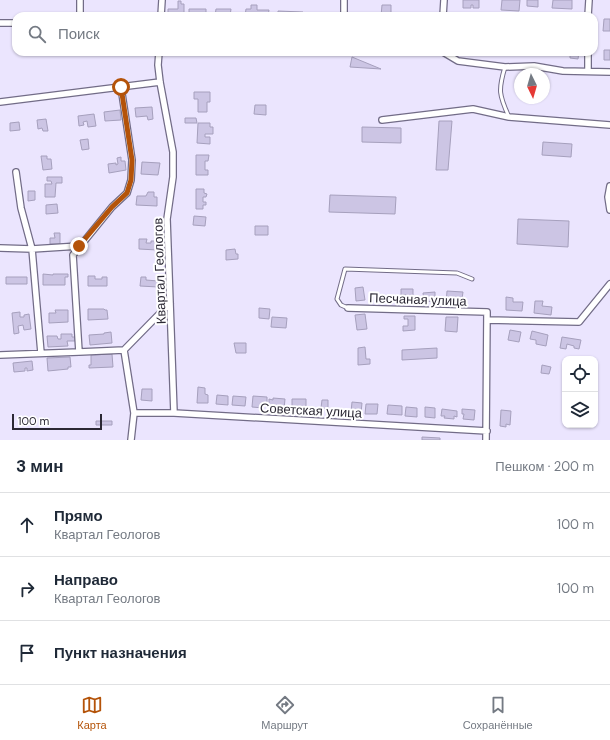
<!DOCTYPE html>
<html lang="ru">
<meta charset="utf-8">
<style>
:root{--surface:#fff;--page:#f2f2f3;--text:#1f2937;--muted:#747a83;--line:#e0e1e3;--accent:#b45309}
body{margin:0;font-family:"DM Sans",sans-serif;background:var(--page);color:var(--text)}
.controls{position:absolute;right:12px;bottom:12px;display:grid;overflow:hidden;border-radius:8px;box-shadow:0 1px 3px #0004}
.controls button{width:36px;height:36px;display:grid;place-items:center;padding:0;border:0;border-bottom:1px solid var(--line);background:var(--surface);color:var(--text);font:20px sans-serif}
.compass{position:absolute;left:514px;top:68px;width:36px;height:36px;border-radius:50%;background:var(--surface);box-shadow:0 1px 3px #0004;rotate:175deg}
.scale{position:absolute;left:12px;bottom:10px;width:90px;box-sizing:border-box;padding-left:4px;border:2px solid #2b2834;border-top:0;font-size:11px;line-height:14px;white-space:nowrap;color:#2b2834;-webkit-text-stroke:3px #fff;paint-order:stroke}
.stop{position:absolute;width:12px;height:12px;margin:-9px;border:3px solid #b45309;border-radius:50%;background:#fff}
.stop.end{background:#b45309;border-color:#fff;box-shadow:0 1px 4px #0008}
.list{margin:0;padding:0;list-style:none}
h2{display:flex;justify-content:space-between;align-items:center;height:52px;margin:0;padding:0 16px;font-size:17px}
h2 small{font-size:13px;font-weight:400;color:var(--muted)}
.list li{display:grid;grid-template-columns:26px 1fr auto;gap:12px;align-items:center;box-sizing:border-box;height:64px;padding:0 16px;border-top:1px solid var(--line)}
.list b{display:block;font-size:15px;white-space:nowrap}
.list p{margin:0;font-size:13px;white-space:nowrap;color:var(--muted)}
.list em{font-size:13px;font-style:normal;color:var(--muted)}
.icon{flex:none;width:22px;height:22px;fill:none;stroke:currentColor;stroke-width:2;stroke-linecap:round;stroke-linejoin:round}
.map{position:relative;flex:none;width:610px;height:440px;overflow:hidden}
.search{position:absolute;background:var(--surface);box-shadow:0 1px 3px #0004;left:12px;right:12px;top:12px;height:44px;display:flex;align-items:center;gap:10px;box-sizing:border-box;padding:0 14px;border-radius:12px;color:var(--muted);font-size:15px}
.sheet{height:244px;background:var(--surface)}
nav{display:flex;justify-content:space-around;align-items:center;box-sizing:border-box;height:56px;border-top:1px solid var(--line);background:var(--surface);font-size:11px;color:var(--muted)}
nav a{display:grid;justify-items:center;gap:2px}
nav .on{color:var(--accent)}
.map>svg:first-child{display:block}
</style>
<div class="map">
<svg width="610" height="440" viewBox="0 0 610 440">
<rect width="100%" height="100%" fill="#ebe5fe"/>
<path fill="#ccc5e4" stroke="#a6a0bd" d="M463,0H479V8H473V5H471V8H463Z
M502,0H520L519,11L501,10Z
M527,0H538V7L527,6Z
M553,0H572V9L552,8Z
M178,1H181V4H184V16H168V9H178Z
M251,5H257V10H269L268,16H245L246,9H251Z
M382,5H391V16H381Z
M189,9H206V16H189Z
M216,9H231L230,16H215Z
M278,11L303,12L302,16H278Z
M604,19H610V31H603Z
M604,50H610V60H604Z
M570,52H579L578,59L570,58Z
M352,57L381,69L350,67Z
M194,92H210V102H207V112H198V99H194Z
M255,105H266V115L254,114Z
M152,107L153,119L148,120L147,116L136,117L135,108Z
M120,110L121,120L105,121L104,112Z
M94,114L96,126L88,127L87,121L83,122L84,125L79,126L78,116Z
M185,118H196L197,123H185Z
M46,119L48,131H43L42,128L38,129L37,120Z
M439,121H452L448,170H436Z
M19,122L20,130L10,131V123Z
M198,123H210V127H213V134H205V137H210V144L197,143Z
M362,127L401,128V143L362,142Z
M88,139L89,149L82,150L80,140Z
M543,142L572,144L571,157L542,155Z
M196,155H209L208,161H205V170H208V175H196Z
M41,156H47V159H51L52,169L43,170Z
M121,157V161H125L126,170L109,173L108,164L116,163V165L118,164L117,158Z
M142,162L160,163L158,175L141,174Z
M47,177H62V183H56L55,197H45V184H52L51,181H47Z
M196,189H204V193L207,194L206,197H203V202H206V205H203V209H196Z
M28,191H35V200L28,201Z
M148,192H154V197H157V206L136,205L137,196H146Z
M330,195L396,197L395,214L329,212Z
M57,204L58,213L46,214V205Z
M194,216L206,217L205,226L193,225Z
M518,219L569,221L568,247L517,244Z
M255,226H268V235H255Z
M54,233H60V244H50V238H55Z
M139,239H147L146,243H151V241H157V250L139,249Z
M235,249L236,254H238V259L226,260V250Z
M43,274L53,275V274H68V277H65V285H43Z
M88,276H95V279H102V277H107V286H88Z
M6,277H27V284H6Z
M141,277H146V280L158,281V287L140,286Z
M363,287L365,300L356,301L355,288Z
M401,289H413V302H403V299H406V295H401Z
M447,291L463,292L462,299H460V305L446,304Z
M435,292V301L424,302L423,293Z
M506,297L513,298V302H523L522,311L506,310Z
M535,301H543L542,306L552,307L551,315L534,313Z
M259,308L270,309L269,319L259,318Z
M88,309H104L105,310H107L108,319L88,320Z
M55,310H68V322L49,323V313H56Z
M20,312V317H24V315L29,314L31,329L24,330L23,325L18,326L19,333L14,334L12,313Z
M365,314L367,329L357,330L355,315Z
M404,316H415V330L403,331V326H408V319H404Z
M272,317L287,318L286,328L271,327Z
M446,317H458L457,332L445,331Z
M510,330L521,332L519,342L508,340Z
M532,331L548,335L546,346L536,344V340L530,339Z
M111,332L112,343L90,345L89,335L104,334V333Z
M61,334H72V337H75V341H67L68,346L48,347L47,336H57L58,339H61Z
M562,337L581,340L579,349L574,348V346L567,344L566,349L560,348Z
M234,343H246V353H236Z
M365,347L366,359H370V364L358,365V348Z
M437,348V358L402,360V350Z
M112,354L113,367L89,368V365H91V355Z
M70,357L71,367H68V369L48,371L47,358Z
M32,361L33,370L27,371V368H25V371L14,372L13,363Z
M542,365L551,367L549,374L541,373Z
M198,387L205,388V394L208,395V403H197Z
M142,389H152V401L141,400Z
M217,395L228,396V405L216,404Z
M233,396L246,397L245,406L232,405Z
M253,396L267,397V404H264L263,408L252,407Z
M273,398L285,399L284,409L269,408V399L273,400Z
M292,399H306V409H292Z
M322,400H328V409L321,408Z
M352,402L362,403L361,413L351,412Z
M366,404H378L377,414H365Z
M388,405L402,406V415L387,414Z
M406,407L417,408V417L405,416Z
M425,407L435,408V418L425,417Z
M442,409L457,411V417L454,416V419L444,418L445,416H441Z
M462,409L475,410L474,420L463,419L464,414H462Z
M501,410L511,411L510,425L506,424V427L500,426Z
M96,421H112V425H96Z
M422,437L440,438V440H422Z"/>
<g fill="none" stroke-linecap="round" stroke-linejoin="round">
<g stroke="#726c87" stroke-width="5">
<path id="lane" d="M505,67C498,90 499,95 509,117
M348,308L341,305L337,299L345,269L457,273L472,279"/>
</g>
<g stroke="#726c87" stroke-width="8">
<path id="street" d="M80,16V0
M161,16L162,0
M344,16V0
M443,16L444,0
M588,16L589,0
M0,23H16
M159,52L158,65L160,82L173,152V177L167,219L174,413
M443,52L458,61L505,67L534,66L563,71L610,72
M588,71V52
M0,102L160,82
M382,120L473,109L509,117L610,125
M16,172L21,208L32,249L79,246
M610,186L608,197L610,210
M0,248L32,249L41,353
M348,308L487,312L486,440
M487,320L579,322L610,284
M124,350L134,413L131,440
M79,352L124,350L170,303
M0,355L79,352L73,255L112,207L127,193L131,180L132,160L121,87
M134,413H174L487,431"/>
</g>
<use href="#lane" stroke="#fff" stroke-width="3"/>
<use href="#street" stroke="#fff" stroke-width="5.5"/>
</g>
<g fill="none" stroke-linecap="round" stroke-linejoin="round">
<path stroke="#b45309" stroke-width="5" d="M79,246L112,207L127,193L131,180L132,160L121,87"/>
</g>
<g text-anchor="middle" stroke-width="4" stroke-linejoin="round" paint-order="stroke">
<g font-size="13" fill="#2b2834" stroke="#fff">
<text transform="translate(159 271) rotate(-92)" y="5">Квартал Геологов</text>
<text transform="translate(418 299) rotate(2)" y="5">Песчаная улица</text>
<text transform="translate(311 410) rotate(3)" y="5">Советская улица</text>
</g>
</g>
</svg>
<div class="controls">
<button><svg class="icon" aria-label="locate" viewBox="0 0 24 24"><circle cx="12" cy="12" r="6"/><path d="M12 2v4M12 18v4M2 12h4M18 12h4"/></svg></button>
<button><svg class="icon" aria-label="layers" viewBox="0 0 24 24"><path d="M12 4l9 5-9 5-9-5zM3 14l9 5 9-5"/></svg></button>
</div>
<svg class="compass" viewBox="-18 -18 36 36"><path d="M0-13l5 13h-10z" fill="#e53935"/><path d="M0 13l5-13h-10z" fill="#747a83"/></svg>
<div class="scale">100 m</div>
<div class="stop" style="left:121px;top:87px"></div>
<div class="stop end" style="left:79px;top:246px"></div>
<div class="search"><svg class="icon" aria-label="search" viewBox="0 0 24 24"><circle cx="10" cy="10" r="6"/><path d="M15 15l6 6"/></svg>Поиск</div>
</div>
<section class="sheet">
<h2>3 мин<small>Пешком · 200 m</small></h2>
<ul class="list">
<li><svg class="icon" aria-label="ahead" viewBox="0 0 24 24"><path d="M12 20V5M6 11l6-6 6 6"/></svg><div><b>Прямо</b><p>Квартал Геологов</p></div><em>100 m</em></li>
<li><svg class="icon" aria-label="right" viewBox="0 0 24 24"><path d="M7 20v-9h11M14 6l5 5-5 5"/></svg><div><b>Направо</b><p>Квартал Геологов</p></div><em>100 m</em></li>
<li><svg class="icon" aria-label="arrive" viewBox="0 0 24 24"><path d="M6 21V4h12l-3 4 3 4H6"/></svg><div><b>Пункт назначения</b></div></li>
</ul>
</section>
<nav>
<a class="on"><svg class="icon" aria-label="map" viewBox="0 0 24 24"><path d="M3 6l6-2 6 2 6-2v14l-6 2-6-2-6 2zM9 4v14M15 6v14"/></svg>Карта</a>
<a><svg class="icon" aria-label="directions" viewBox="0 0 24 24"><path d="M12 3l9 9-9 9-9-9zM9 14v-3h6M13 9l2 2-2 2"/></svg>Маршрут</a>
<a><svg class="icon" aria-label="saved" viewBox="0 0 24 24"><path d="M7 4h10v16l-5-4-5 4z"/></svg>Сохранённые</a>
</nav>
